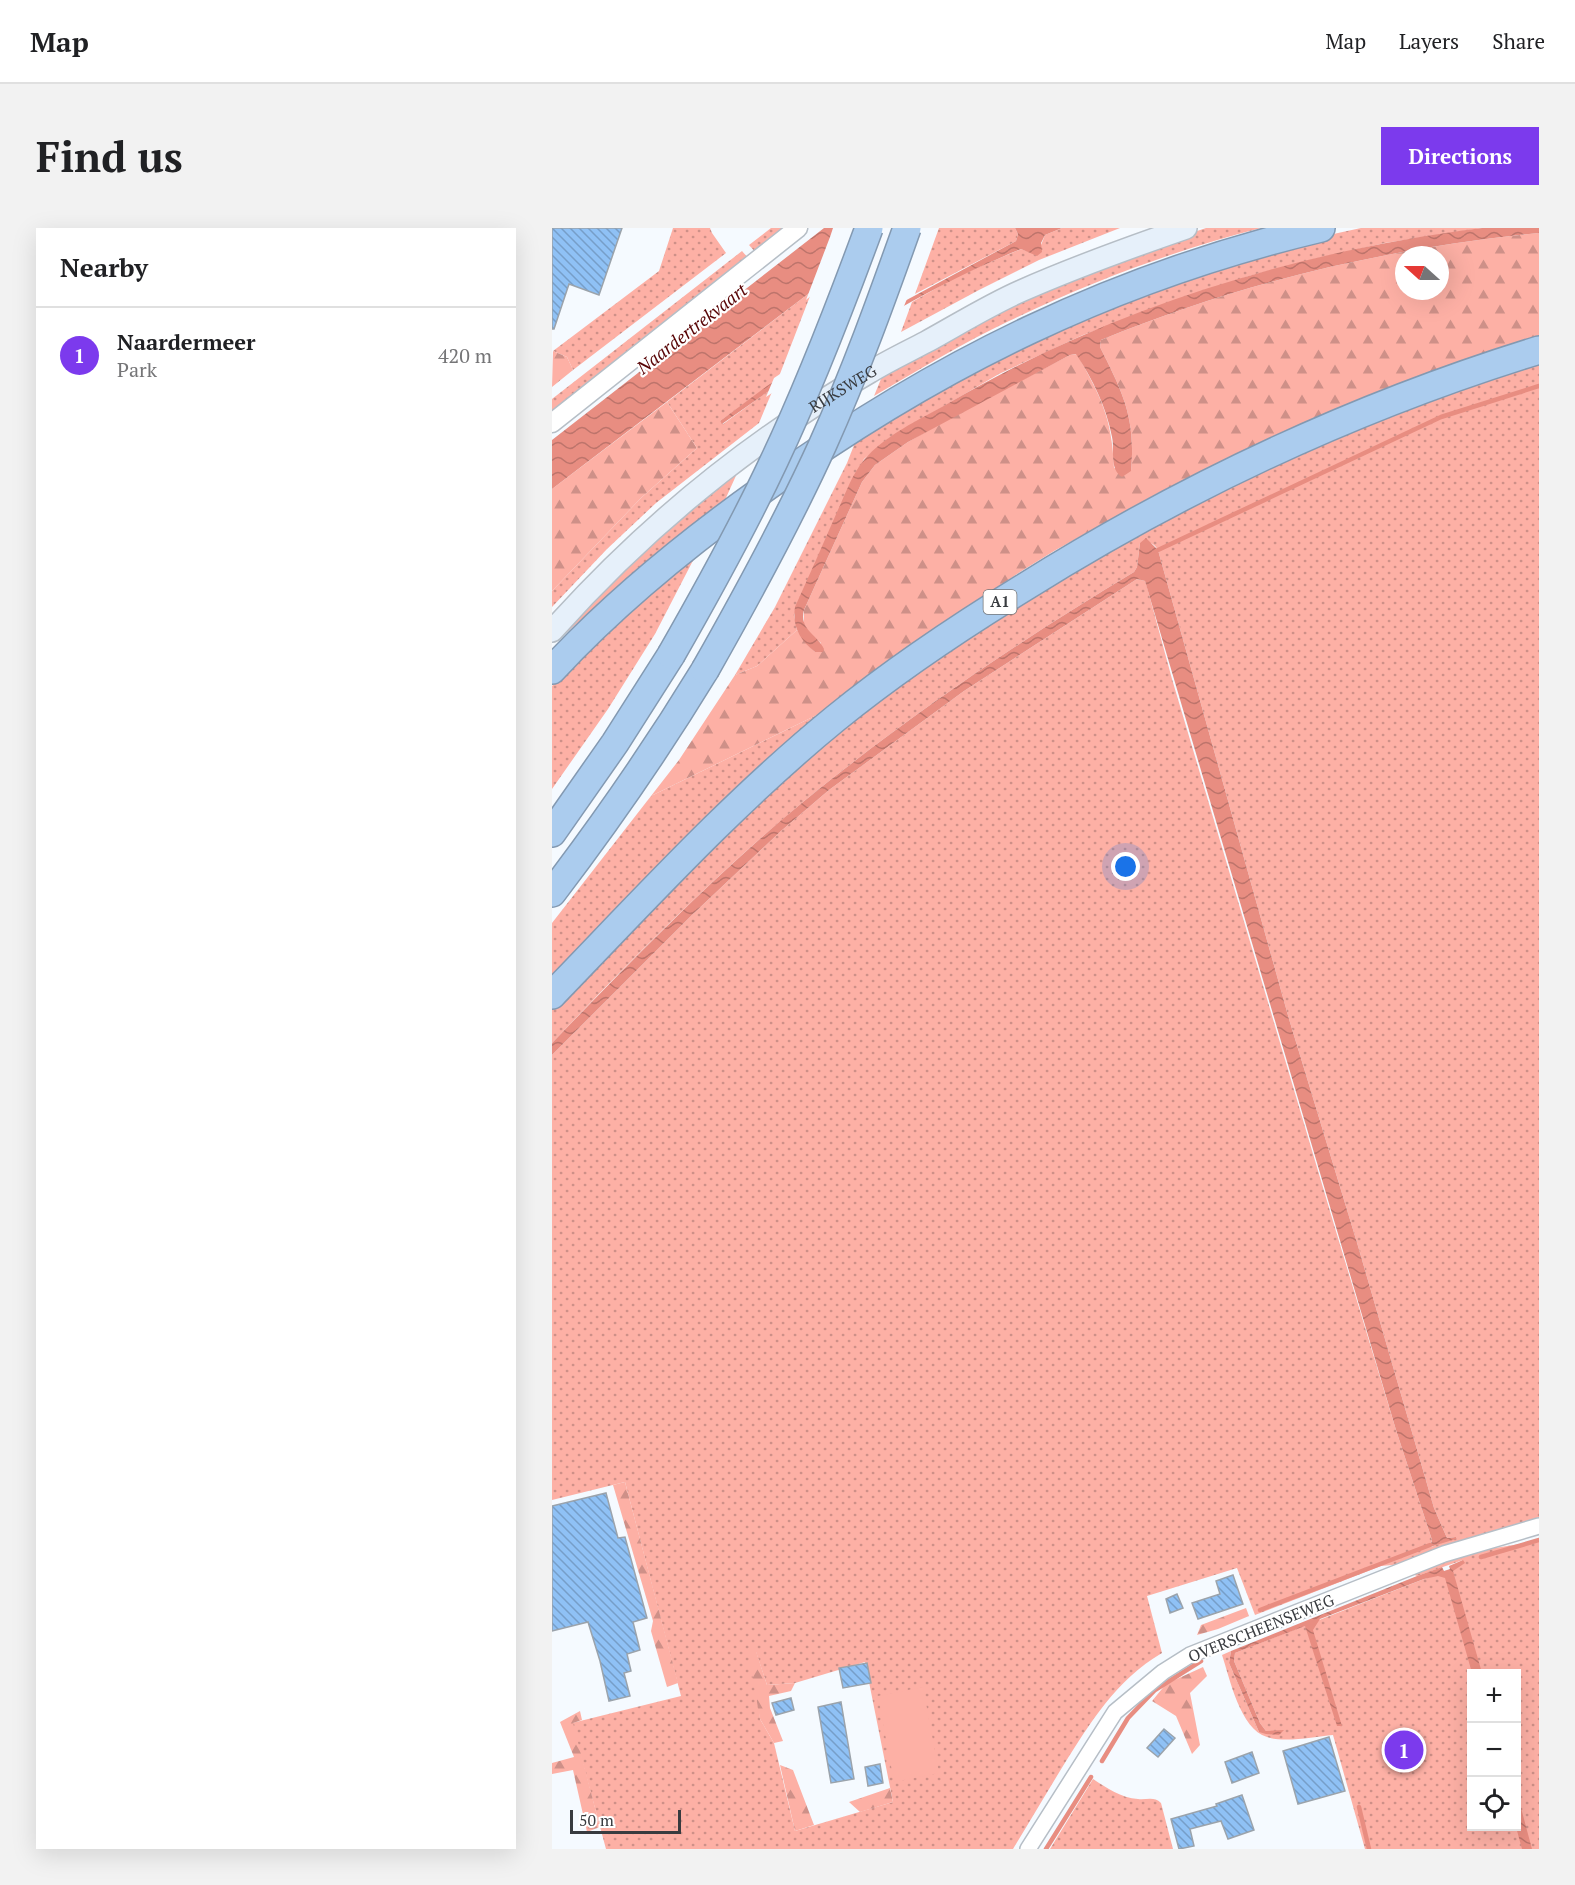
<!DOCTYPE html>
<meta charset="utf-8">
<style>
:root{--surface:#fff;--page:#f2f2f2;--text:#202124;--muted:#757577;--line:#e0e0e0;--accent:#7c3aed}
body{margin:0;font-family:"PT Serif",serif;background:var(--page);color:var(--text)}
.controls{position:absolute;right:18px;bottom:18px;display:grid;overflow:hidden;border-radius:0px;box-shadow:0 6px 24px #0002}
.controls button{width:54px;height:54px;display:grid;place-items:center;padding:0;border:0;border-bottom:2px solid var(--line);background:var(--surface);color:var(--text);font:30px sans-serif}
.compass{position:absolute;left:843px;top:18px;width:54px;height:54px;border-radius:50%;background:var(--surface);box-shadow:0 6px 24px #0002;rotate:291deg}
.scale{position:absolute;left:18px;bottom:15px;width:111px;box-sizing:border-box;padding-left:6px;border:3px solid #383b3f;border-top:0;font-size:16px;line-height:21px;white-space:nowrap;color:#383b3f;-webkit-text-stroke:4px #fff;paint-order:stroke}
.you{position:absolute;left:574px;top:639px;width:21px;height:21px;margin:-15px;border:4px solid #fff;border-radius:50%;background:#1a73e8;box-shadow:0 0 0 9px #1a73e833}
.badge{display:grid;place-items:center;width:39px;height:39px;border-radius:50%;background:var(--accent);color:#fff;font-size:20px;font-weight:700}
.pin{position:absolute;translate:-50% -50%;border:3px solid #fff;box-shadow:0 2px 6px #0006}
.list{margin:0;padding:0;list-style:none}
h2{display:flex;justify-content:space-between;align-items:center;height:78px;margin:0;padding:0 24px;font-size:26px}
h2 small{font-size:20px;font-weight:400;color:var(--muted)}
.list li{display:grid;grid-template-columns:39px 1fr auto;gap:18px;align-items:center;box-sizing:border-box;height:96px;padding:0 24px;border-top:2px solid var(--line)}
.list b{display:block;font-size:22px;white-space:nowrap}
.list p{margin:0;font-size:20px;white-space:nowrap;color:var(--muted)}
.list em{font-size:20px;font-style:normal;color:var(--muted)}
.icon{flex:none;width:33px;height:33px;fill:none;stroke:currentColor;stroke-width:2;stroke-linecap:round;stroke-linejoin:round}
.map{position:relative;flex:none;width:987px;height:1621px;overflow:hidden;border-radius:0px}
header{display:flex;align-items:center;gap:36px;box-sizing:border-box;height:84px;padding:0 30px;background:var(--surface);border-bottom:2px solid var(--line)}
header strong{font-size:28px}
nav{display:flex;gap:33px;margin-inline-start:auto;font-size:21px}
.intro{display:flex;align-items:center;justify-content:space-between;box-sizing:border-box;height:144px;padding:0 36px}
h1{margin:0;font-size:42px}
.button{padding:15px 27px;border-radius:0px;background:var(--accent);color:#fff;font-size:21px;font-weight:700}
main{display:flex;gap:36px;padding:0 36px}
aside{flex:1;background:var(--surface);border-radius:0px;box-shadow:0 6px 24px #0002}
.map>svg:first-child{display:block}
</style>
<header>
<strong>Map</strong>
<nav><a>Map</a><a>Layers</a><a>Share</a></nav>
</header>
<div class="intro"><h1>Find us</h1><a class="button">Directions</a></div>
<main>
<aside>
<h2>Nearby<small></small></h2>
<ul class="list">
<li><span class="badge">1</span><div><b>Naardermeer</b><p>Park</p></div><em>420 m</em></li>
</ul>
</aside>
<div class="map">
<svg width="987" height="1621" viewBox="0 0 987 1621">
<defs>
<pattern id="grass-dots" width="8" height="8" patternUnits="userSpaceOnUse" patternTransform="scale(1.5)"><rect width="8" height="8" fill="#fdb0a5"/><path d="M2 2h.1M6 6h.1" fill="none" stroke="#ce9088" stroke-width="1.8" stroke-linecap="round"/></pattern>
<pattern id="forest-firs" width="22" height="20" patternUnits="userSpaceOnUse" patternTransform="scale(1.5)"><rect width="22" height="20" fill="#fdb0a5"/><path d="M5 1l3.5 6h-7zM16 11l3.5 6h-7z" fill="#ce9088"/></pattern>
<pattern id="water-waves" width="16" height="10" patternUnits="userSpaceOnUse" patternTransform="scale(1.5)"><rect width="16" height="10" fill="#e88d81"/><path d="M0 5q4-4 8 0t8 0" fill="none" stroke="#bd746b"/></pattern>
<pattern id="building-back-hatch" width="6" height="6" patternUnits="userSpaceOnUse" patternTransform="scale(1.5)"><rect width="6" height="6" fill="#8fc1f5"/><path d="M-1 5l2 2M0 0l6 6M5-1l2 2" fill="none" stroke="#769ec8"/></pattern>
</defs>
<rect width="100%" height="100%" fill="#f5faff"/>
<path fill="url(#grass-dots)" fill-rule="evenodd" d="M121,0H158L160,5L174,25L21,142L15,129L1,123L107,43Z
M219,0H238L205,26L197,17Z
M387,0H463L466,6L464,13L363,66Z
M510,0H568L487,32L427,62L349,104L360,74L406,48L469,21L485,27L493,7Z
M654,0H709C623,22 538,54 457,93C411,115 366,142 322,168L331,146L458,77L598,19Z
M809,0H930L833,15L762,31L697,48L623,73L531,107L447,146L337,210L312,231L242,387L245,402L205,438L183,447L223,379L295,235L306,207L378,164L559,75L763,10Z
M190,23L197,31L0,187V171Z
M260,63L226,151L168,193L171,196L222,159L207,195L104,275L55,321L0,379V363L89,270L145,220L115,174Z
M987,133V1289L851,1336L829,1338L703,1387L685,1340L595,1368L610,1425C564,1452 538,1495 511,1538C494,1566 478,1593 461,1621H54L20,1495L129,1468L73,1254L0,1272V827L140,687L229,603L277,562L412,463L585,351L593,353L595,359L620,451L783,1000L844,1202L880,1312L878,1317L879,1319L904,1309L895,1310L882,1280L806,1018L737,791L606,322C601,314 597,314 588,315L585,339L582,344C467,413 355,489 251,574C162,648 80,731 0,815V781L144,633L271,516L368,442L504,352L640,275L833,188ZM204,1424L215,1457L243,1455L313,1434L341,1574L243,1603L222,1515L208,1491Z
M187,241L173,272L88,340L7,411L83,331Z
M148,319L103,406L56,481L0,561V458L62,395Z
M271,484L194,550L114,629L0,748V695L99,568Z
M987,1313V1621H813L781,1507C762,1509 732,1515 715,1509C688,1501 678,1451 670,1427L679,1423L677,1435L707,1504L714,1503L708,1495L682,1433L683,1425L872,1351L901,1342L911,1332L865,1348L858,1345L924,1323ZM920,1446H964V1598H920Z
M541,1551C555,1560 569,1570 586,1571C595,1572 602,1568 609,1575L621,1621H498Z"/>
<path fill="url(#forest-firs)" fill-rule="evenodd" d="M987,5V107L837,159L720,209L606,265L502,323L468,344L427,372L271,484L99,568L127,532L183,447L205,438L245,402L256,417L263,424L269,415L257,405L252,396V382L310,254L323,237L356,214L398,190L518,127L525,126C549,169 560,190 562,240L579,243C584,190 571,165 548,119L549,112C689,54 836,20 987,5ZM852,27H888V63H852Z
M1,123L15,129L21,142L0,159Z
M115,174L145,220L89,270L0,363V261Z
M73,1254L126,1455L115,1459L99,1403L101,1393L61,1257Z
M694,1380L697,1388L666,1401L645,1407L649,1397Z
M196,1423H204L215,1457L243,1455L239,1463L217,1468L218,1480L231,1513L222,1515L208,1491Z
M651,1439L655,1448L638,1465L648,1517L640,1526L624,1488L600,1473L614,1456Z
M28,1483L30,1492L21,1495L48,1599L35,1604L21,1542L0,1546V1535L22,1529L8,1494Z
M228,1537L241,1542L262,1597L243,1603Z
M338,1560L341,1574L308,1584L297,1574Z"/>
<path fill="#fdb0a5" d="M371,1459L387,1545L342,1554L326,1468Z"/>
<path fill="url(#water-waves)" d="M272,0H337L260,63L0,261V212Z
M463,0H510L493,7L489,15L490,24L485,28L469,21C361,65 264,129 170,196L168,193L215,158L312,95L464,13L466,6Z
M930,0H987V5C836,20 689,54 549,112L548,119C571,165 584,190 579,243L570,249C557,241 563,222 560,209C554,178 541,152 524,126L518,127L356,214L323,237L310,254L252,382C247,402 265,406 272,421L271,424H263C248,412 240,399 243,379C257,348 271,316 285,284C293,267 300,246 312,232C333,207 367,192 395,176C557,81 744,23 930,0Z
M594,310L606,322L737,791L806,1018L882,1280L895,1310L904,1309V1311L878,1319L880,1312L844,1202L593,353L585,351L412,463L277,562L229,603L140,687L0,827V815C80,732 161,648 251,574C355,489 467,413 582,344L585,339L588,315Z
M911,1332L913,1335L901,1343L930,1445H920L893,1350L886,1348L872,1351L768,1391L761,1402L790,1498H785L753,1398L683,1425L682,1433L708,1495L714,1503L732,1502L727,1507L714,1506L707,1504L677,1435L679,1423L865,1348L890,1339L892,1343L898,1341L897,1338Z
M965,1565L980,1621H970L964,1599Z"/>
<path fill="#f5faff" d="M281,0H340L254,72L278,9Z
M357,66L350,83L310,105L214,169L222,150L310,92Z"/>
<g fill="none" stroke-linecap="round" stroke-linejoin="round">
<path stroke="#e88d81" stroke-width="4.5" d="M606,322L889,189L987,158
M929,1329L987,1312
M708,1382L878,1317
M550,1533L576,1490L603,1462L649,1433
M807,1579L817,1621
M494,1621L539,1549"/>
</g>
<path fill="url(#building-back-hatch)" stroke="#9ba3ab" stroke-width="1.5" d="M0,0H70L47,67L17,56L2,101H0Z
M54,1265L66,1310L73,1309L95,1390L81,1394L88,1422L75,1426L79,1443L72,1445L78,1468L57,1473L48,1433L36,1394L0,1403V1278Z
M681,1347L691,1376L646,1391L640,1375L668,1366L664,1353Z
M625,1366L631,1380L618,1385L614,1371Z
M315,1435L319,1455L291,1460L287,1440Z
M239,1470L242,1482L224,1487L220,1475Z
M289,1474L302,1551L279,1555L266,1479Z
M612,1501L623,1510L606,1529L595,1520Z
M777,1509L793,1563L746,1576L731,1523Z
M700,1524L707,1545L680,1555L673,1534Z
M328,1536L331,1555L316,1558L313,1539Z
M690,1567L702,1602L676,1611L669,1593L638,1601L642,1618L627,1621L619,1591L665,1578L664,1576Z"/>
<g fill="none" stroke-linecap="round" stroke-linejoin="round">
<g stroke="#b6bec6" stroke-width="18">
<path id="minor" d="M476,1621L563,1484L611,1444L638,1427L892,1326L987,1298"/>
</g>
<g stroke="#b6bec6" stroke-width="21">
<path id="tertiary" d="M0,195L246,0"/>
</g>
<g stroke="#b6bec6" stroke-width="24">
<g id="secondary">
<path id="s1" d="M0,403C91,301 199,212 318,144C336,133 355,124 374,114C405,97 437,77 469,63C523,39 579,19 634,0"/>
</g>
</g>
<g stroke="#8399b1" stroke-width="30">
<path id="motorway" d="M0,442C64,373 137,314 213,260C385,136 562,49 769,0
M0,605L63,515L119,427
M0,665C55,593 106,519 153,442
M0,767C92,672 181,574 284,490C343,442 406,400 471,360C632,259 805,178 987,122"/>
</g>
<use href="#minor" stroke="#fff" stroke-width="15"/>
<use href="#tertiary" stroke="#fff" stroke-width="18"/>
<use href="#secondary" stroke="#e6f0fa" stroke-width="21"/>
<use href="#motorway" stroke="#abccee" stroke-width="27"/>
<g stroke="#8399b1" stroke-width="30" stroke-linecap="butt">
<path id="motorway-bridge" d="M119,427C155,364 191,299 222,233C258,157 288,79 317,0
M153,442C195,368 236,293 271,216C303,145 329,73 355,0"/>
</g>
<use href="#motorway-bridge" stroke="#abccee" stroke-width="27"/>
</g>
<g text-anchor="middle" stroke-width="4.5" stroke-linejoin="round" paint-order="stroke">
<rect fill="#fff" stroke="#747679" stroke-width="1.5" x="431.5" y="362" width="33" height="24" rx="4.5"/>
<g font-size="15" font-weight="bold" fill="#383b3f">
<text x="448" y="379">A1</text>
</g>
<g font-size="16" fill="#383b3f" stroke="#fff">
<text dy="6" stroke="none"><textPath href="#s1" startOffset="380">RIJKSWEG</textPath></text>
<text transform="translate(709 1400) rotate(-22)" y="6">OVERSCHEENSEWEG</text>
</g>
<g font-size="18" font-style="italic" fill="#570304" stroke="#fff">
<text transform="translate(140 101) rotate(-38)" y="6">Naardertrekvaart</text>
</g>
</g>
</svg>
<div class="controls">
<button>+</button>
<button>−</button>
<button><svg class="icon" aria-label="locate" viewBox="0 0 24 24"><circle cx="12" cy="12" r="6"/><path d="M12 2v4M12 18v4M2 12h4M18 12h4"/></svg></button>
</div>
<svg class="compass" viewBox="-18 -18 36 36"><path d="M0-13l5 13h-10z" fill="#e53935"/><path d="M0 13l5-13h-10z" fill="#757577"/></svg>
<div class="scale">50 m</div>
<div class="you"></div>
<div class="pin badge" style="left:852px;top:1522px">1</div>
</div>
</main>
